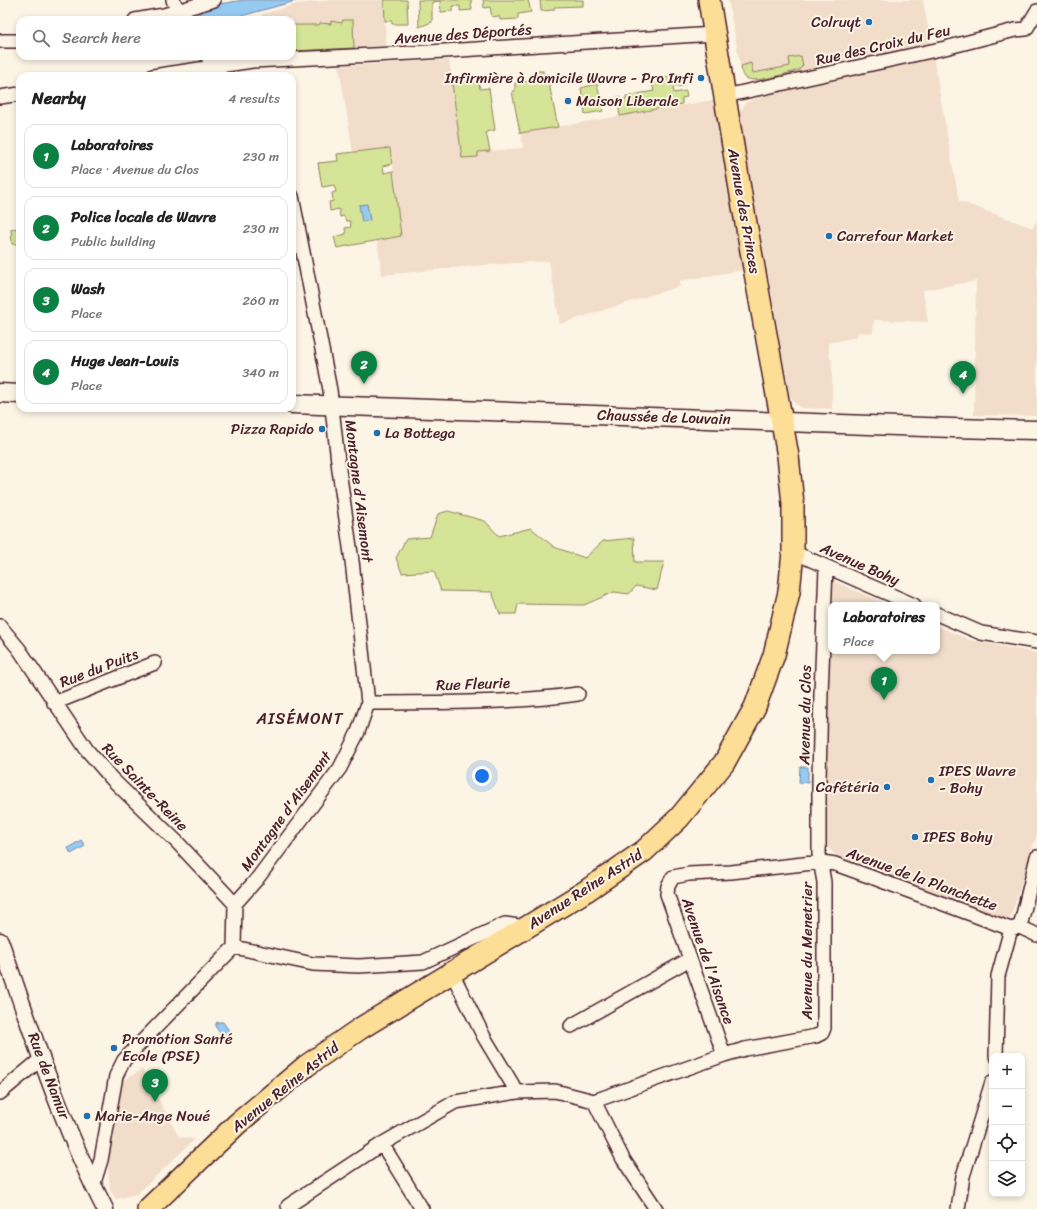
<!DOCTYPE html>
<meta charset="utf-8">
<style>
:root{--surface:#fff;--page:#f2f2f2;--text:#222;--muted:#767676;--line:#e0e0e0;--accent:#0b8043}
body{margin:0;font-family:Sriracha,sans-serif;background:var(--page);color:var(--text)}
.controls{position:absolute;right:12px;bottom:12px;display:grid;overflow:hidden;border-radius:8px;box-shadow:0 2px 6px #0003}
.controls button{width:36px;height:36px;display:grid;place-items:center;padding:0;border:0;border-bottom:1px solid var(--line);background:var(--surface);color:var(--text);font:20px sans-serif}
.you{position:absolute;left:482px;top:776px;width:14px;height:14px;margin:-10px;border:3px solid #fff;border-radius:50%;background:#1a73e8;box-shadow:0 0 0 6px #1a73e833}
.badge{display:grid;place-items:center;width:26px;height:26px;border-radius:50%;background:var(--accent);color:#fff;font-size:13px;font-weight:700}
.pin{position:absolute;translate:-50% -33px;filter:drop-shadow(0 1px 2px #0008)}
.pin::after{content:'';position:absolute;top:21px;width:14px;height:12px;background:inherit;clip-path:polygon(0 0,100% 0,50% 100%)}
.popup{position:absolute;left:828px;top:602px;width:112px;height:52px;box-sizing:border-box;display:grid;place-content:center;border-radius:8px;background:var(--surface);filter:drop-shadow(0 1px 3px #0005);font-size:13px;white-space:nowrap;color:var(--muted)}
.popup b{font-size:15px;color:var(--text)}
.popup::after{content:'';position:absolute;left:50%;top:100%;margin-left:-8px;border:8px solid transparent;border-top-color:var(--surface)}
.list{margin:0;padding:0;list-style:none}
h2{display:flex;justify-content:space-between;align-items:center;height:52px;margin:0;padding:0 16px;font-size:17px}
h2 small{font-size:13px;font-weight:400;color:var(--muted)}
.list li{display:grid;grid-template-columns:26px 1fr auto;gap:12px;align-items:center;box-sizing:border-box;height:64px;margin:0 8px 8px;padding:0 8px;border:1px solid var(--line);border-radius:12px}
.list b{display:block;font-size:15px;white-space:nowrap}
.list p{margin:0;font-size:13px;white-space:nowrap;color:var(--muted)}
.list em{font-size:13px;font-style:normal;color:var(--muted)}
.icon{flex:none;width:22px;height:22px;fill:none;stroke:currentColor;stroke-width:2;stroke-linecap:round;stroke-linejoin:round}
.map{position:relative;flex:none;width:1037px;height:1209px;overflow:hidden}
.search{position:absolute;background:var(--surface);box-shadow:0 2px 6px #0003;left:16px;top:16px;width:280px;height:44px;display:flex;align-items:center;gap:10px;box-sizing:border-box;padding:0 14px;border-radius:12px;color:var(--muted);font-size:15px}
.panel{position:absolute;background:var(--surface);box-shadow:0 2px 6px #0003;left:16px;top:72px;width:280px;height:340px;border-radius:12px}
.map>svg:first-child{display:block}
</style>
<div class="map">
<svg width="1037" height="1209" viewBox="0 0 1037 1209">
<rect width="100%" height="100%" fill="#fcf5e5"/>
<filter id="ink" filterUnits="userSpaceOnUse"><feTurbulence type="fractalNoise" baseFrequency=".025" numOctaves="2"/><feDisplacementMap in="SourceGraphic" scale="8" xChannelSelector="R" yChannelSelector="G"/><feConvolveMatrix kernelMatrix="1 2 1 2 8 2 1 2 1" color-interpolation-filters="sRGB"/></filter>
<g filter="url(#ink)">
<path fill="#f1ddca" d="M332,0H384L386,46L292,51V20H264L262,14L297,4Z
M728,0H923L959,201L1033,228L1037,218V416L974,415L976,281L923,290L928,322L874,320L873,333L858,332L857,337L828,343L830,359H832V409L802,408L795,404L790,396L739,114L746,102L758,98L754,81L745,78L742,74Z
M449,60L462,158L478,152L523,148L521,133L713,100L743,270L679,281L680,286L560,324L549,261L485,265L382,275L377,240L401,236L391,148L353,152L339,66Z
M833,581L889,605H831V651H937V626L970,640L1037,653V834L1011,916L1004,922L997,916L841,860L825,845V726L830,613Z
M142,1069L179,1137L195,1139L137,1194L116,1199L110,1190L108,1162L113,1124L123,1081Z"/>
<path fill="#d5e497" stroke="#908261" d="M384,0H407L408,24H392V21H385Z
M418,0H471L472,10L460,11V6H453V11L441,12L440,1L432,2V22L419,27Z
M483,0H528L531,12L518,14V19L500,20L499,16L492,17L490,7L484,8Z
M540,0H583V6L554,7V10L541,11Z
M343,20H353L354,48L292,51V25H319L320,23L331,24V21L342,23Z
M801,56L803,65L799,70C788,73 753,85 744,77C741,74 742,70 741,66L751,63L753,73L790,66L789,58Z
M534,71H543V74H547L558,127L520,133L512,91H515V83L530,81V79L534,78Z
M681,75L683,86L673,88L674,93L686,91L687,97L682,98V104L620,116L617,97H620L621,100L626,99V96L654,91L651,80Z
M469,81V83H479L480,89L489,88L495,130L486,132L490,151L478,152V157L462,158L452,83Z
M597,84L603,111L585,114L581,88Z
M390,148L392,164L383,166L384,173L393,171L401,236L337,248L334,237L346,234L345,228L351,227L350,221H346L344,216L340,217L339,209L330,211L329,202L333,201L332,193L336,192L334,185L322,187L318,163L338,161L337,154Z
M20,228V244H12L11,229Z
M448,511L485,521L499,536L531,528L554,547L585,558L603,541L634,538L635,562H664L657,590L636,586L629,594L614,592L584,605L518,604L516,614H500L492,592L441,591L434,571L402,573L396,558L406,539L430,537L438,514Z"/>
<path fill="#95caf3" stroke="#7786a3" d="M243,0H299L227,20H197L195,16L214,5Z
M367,204L370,220L362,222L359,205Z
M800,767H808V783L799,782Z
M81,840L85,846L71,854L68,848Z
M217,1022H223L232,1035L224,1039L215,1026Z"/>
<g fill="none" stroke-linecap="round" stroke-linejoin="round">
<g stroke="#4a1f2b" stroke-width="16">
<path id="minor" d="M173,0L183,20
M135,20L164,15L214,0
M0,41H20
M207,56L221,76
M153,76L252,61L413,53L714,34
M725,96L945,48L1015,30L1026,29L1037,11
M0,97L20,94
M793,552L914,605
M937,614L981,633L1037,642
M0,626L19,649L87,750L112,779L177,842L235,904
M54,703L155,663
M368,703C438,702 509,704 578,694
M1020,927L1037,857
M1020,927L1037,935
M234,947L313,964L359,966L423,962L505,924L525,927
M452,973L484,1037L517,1092
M571,1026L690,959
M724,1055L667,894L668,886L673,877L689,874L731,872L822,862L835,864L871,877L1011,929
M996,1056L998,976L1011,929L1018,927
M0,1093L41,1059
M594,1101L623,1159L656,1209
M382,1144L422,1209
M93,1186L101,1160L116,1076L124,1060L234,947L235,904L257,879L340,768L358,732L368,703L352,561L339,470L330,390L292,196
M288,1206L382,1144L455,1102L517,1092L555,1091L594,1101L724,1055L745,1049L816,1036L822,1033L824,1028V882L819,854V780L821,693L826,568
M958,1209L963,1176L992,1082"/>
</g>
<g stroke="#4a1f2b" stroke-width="19">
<path id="tertiary" d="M0,941C32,1031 61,1124 105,1209"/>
</g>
<g stroke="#4a1f2b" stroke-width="21">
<path id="secondary" d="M0,393L20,394
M292,404L953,428L1037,430"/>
</g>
<g stroke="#4a1f2b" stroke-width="24">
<path id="primary" d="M148,1209L237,1124L306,1066L361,1028L586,891L644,851L679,818L724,763L755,707L774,655L789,592L793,552V504L788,456L742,201L709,0"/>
</g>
<use href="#minor" stroke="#fcf5e5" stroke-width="13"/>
<use href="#tertiary" stroke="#fcf5e5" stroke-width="16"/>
<use href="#secondary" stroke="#fcf5e5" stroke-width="18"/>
<use href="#primary" stroke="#fdde96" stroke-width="21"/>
</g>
</g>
<g fill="#1f6fb2" stroke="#fcf5e5" stroke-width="1.5">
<circle cx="869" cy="22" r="4"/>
<circle cx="701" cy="78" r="4"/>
<circle cx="568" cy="101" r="4"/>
<circle cx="829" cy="236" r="4"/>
<circle cx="322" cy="429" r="4"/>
<circle cx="377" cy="433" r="4"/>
<circle cx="931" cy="780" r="4"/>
<circle cx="887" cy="787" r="4"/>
<circle cx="915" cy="837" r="4"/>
<circle cx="114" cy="1048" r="4"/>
<circle cx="87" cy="1116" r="4"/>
</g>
<g text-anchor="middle" stroke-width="4" stroke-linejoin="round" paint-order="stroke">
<g font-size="15" fill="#4a1f2b" stroke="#fcf5e5" text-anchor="start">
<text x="861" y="27" text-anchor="end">Colruyt</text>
<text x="693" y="83" text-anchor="end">Infirmière à domicile Wavre - Pro Infi</text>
<text x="576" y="106">Maison Liberale</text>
<text x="837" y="241">Carrefour Market</text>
<text x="314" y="434" text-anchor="end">Pizza Rapido</text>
<text x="385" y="438">La Bottega</text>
<text x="939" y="776">IPES Wavre<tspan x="939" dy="17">- Bohy</tspan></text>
<text x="879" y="792" text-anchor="end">Cafétéria</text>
<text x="923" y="842">IPES Bohy</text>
<text x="122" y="1044">Promotion Santé<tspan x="122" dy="17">Ecole (PSE)</tspan></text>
<text x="95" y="1121">Marie-Ange Noué</text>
</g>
<g font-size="15" fill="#4a1f2b" stroke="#fcf5e5">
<text transform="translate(463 34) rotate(-4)" y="5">Avenue des Déportés</text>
<text transform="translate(883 45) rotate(-13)" y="5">Rue des Croix du Feu</text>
<text transform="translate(744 211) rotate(80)" y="5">Avenue des Princes</text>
<text transform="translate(664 417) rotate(2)" y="5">Chaussée de Louvain</text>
<text transform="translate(359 491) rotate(83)" y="5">Montagne d'Aisemont</text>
<text transform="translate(860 564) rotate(24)" y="5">Avenue Bohy</text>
<text transform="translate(99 668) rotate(-21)" y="5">Rue du Puits</text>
<text transform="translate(473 684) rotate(-2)" y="5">Rue Fleurie</text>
<text transform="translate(805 715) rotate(-89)" y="5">Avenue du Clos</text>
<text transform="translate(145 787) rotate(46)" y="5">Rue Sainte-Reine</text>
<text transform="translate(286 811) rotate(-54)" y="5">Montagne d'Aisemont</text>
<text transform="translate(922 879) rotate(20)" y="5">Avenue de la Planchette</text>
<text transform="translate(585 889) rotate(-33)" y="5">Avenue Reine Astrid</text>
<text transform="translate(807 951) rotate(-90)" y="5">Avenue du Menetrier</text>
<text transform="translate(708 961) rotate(71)" y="5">Avenue de l'Aisance</text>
<text transform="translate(49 1076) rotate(69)" y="5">Rue de Namur</text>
<text transform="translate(285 1087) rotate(-39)" y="5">Avenue Reine Astrid</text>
</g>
<g font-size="16" letter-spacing="1" fill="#4a1f2b" stroke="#fcf5e5">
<text x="300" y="724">AISÉMONT</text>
</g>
</g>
</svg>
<div class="controls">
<button>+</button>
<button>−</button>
<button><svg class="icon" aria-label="locate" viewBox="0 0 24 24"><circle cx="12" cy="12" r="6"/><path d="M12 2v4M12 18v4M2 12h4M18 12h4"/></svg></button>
<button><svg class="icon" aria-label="layers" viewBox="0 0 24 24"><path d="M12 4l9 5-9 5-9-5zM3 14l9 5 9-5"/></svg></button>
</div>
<div class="you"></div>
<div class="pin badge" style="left:884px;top:700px">1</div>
<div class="popup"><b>Laboratoires</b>Place</div>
<div class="pin badge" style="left:364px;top:384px">2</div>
<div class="pin badge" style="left:155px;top:1102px">3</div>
<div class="pin badge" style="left:963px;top:394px">4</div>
<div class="search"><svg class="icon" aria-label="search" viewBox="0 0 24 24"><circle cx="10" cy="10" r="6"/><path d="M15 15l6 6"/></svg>Search here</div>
<section class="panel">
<h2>Nearby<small>4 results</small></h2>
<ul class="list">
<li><span class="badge">1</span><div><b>Laboratoires</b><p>Place · Avenue du Clos</p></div><em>230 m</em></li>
<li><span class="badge">2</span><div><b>Police locale de Wavre</b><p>Public building</p></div><em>230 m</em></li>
<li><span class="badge">3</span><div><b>Wash</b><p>Place</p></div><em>260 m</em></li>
<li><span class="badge">4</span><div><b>Huge Jean-Louis</b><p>Place</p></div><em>340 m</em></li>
</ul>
</section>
</div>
